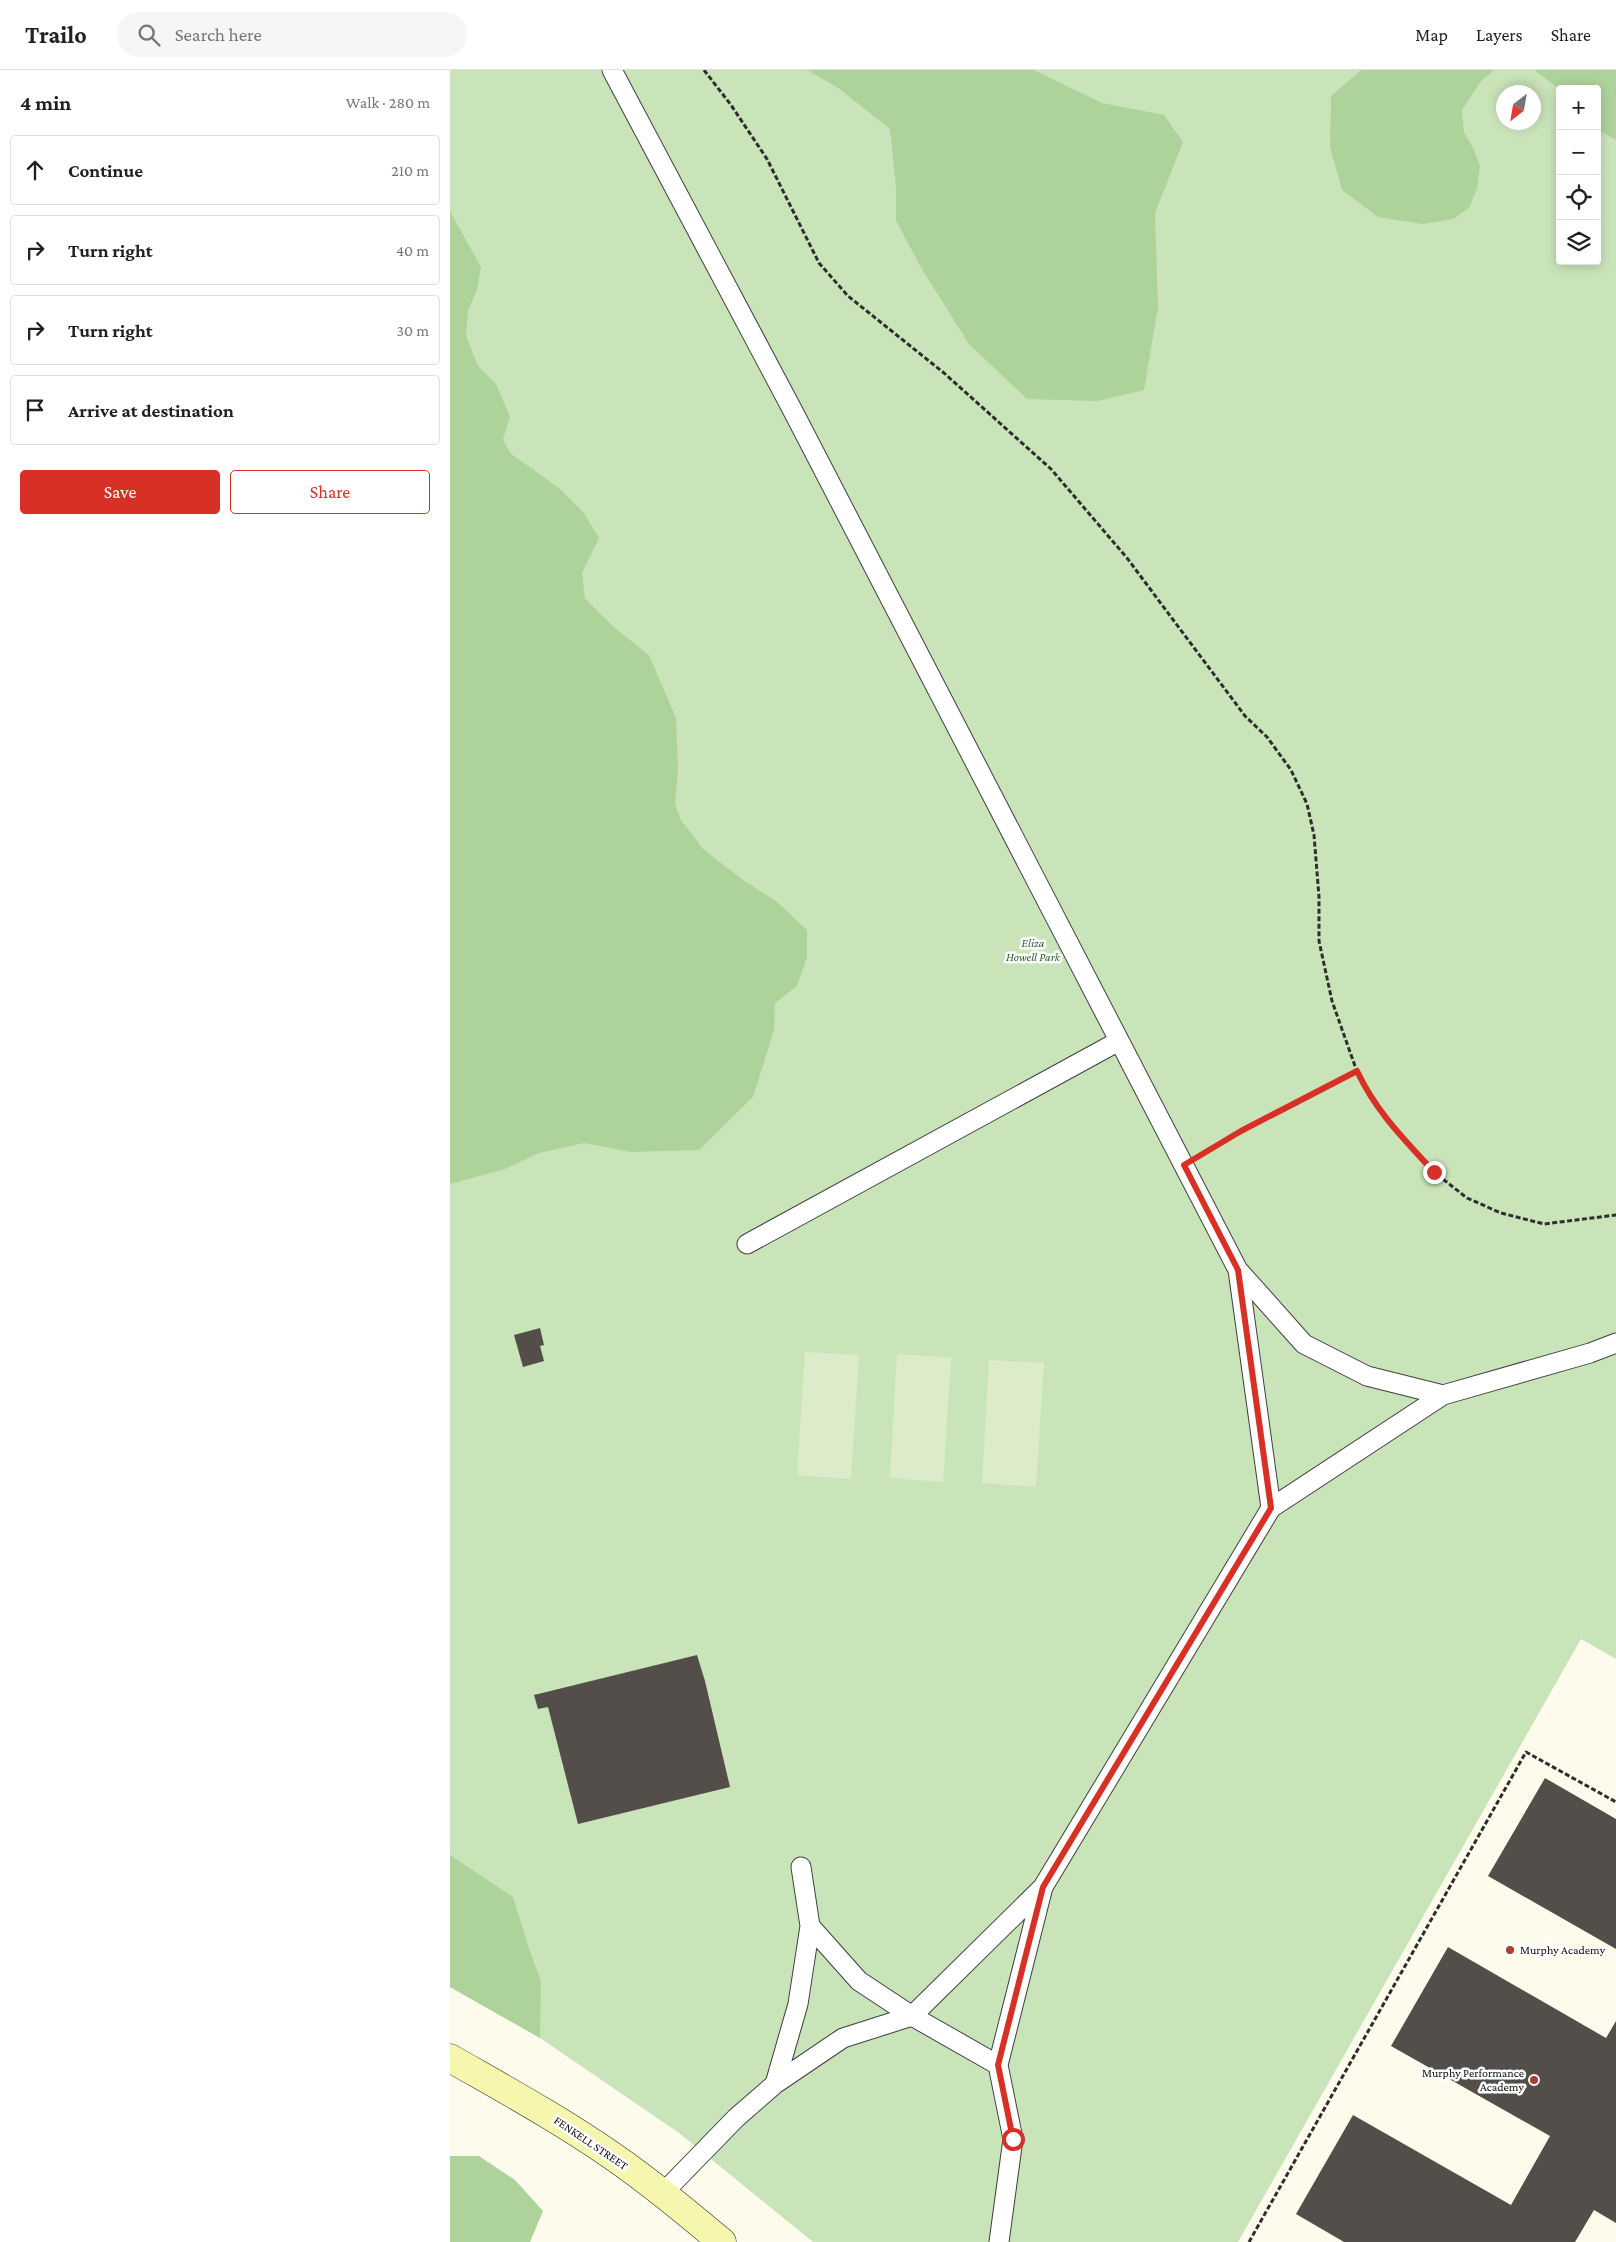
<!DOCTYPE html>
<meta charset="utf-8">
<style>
:root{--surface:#fff;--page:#f6f6f6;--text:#202124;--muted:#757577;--line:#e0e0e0;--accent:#d93025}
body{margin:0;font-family:"Crimson Pro",serif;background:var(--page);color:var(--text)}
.controls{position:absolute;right:15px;top:15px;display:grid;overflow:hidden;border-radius:5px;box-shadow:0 2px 12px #0003}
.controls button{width:45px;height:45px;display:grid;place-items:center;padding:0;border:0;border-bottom:1px solid var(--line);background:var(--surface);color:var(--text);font:25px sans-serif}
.compass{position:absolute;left:1046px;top:15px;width:45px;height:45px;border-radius:50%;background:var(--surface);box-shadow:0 2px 12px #0003;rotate:211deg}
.stop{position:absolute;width:15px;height:15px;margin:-11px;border:4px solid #d93025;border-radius:50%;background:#fff}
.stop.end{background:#d93025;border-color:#fff;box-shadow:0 1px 5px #0008}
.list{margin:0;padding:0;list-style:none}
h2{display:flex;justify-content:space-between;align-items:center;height:65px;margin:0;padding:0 20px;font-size:21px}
h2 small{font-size:16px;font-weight:400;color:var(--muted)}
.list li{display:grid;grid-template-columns:32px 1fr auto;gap:15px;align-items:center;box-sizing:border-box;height:70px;margin:0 10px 10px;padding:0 10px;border:1px solid var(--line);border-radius:5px}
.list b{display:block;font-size:19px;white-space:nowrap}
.list em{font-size:16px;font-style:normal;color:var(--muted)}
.actions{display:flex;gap:10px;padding:15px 20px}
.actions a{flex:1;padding:11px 0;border:1px solid var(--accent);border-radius:5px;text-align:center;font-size:18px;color:var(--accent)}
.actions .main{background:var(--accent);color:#fff}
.icon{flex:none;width:28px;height:28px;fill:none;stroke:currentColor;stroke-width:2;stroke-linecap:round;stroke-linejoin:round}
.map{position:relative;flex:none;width:1166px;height:2172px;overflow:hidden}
header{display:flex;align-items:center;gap:30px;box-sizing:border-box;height:70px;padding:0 25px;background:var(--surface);border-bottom:1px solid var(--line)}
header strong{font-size:24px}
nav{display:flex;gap:28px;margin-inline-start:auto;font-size:18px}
.search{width:350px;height:45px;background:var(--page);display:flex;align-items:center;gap:12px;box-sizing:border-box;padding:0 18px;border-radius:28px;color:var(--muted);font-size:19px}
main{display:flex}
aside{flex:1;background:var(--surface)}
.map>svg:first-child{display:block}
</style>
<header>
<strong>Trailo</strong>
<div class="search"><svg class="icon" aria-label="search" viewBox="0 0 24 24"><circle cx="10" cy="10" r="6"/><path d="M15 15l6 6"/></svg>Search here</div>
<nav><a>Map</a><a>Layers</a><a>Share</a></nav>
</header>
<main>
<aside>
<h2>4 min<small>Walk · 280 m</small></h2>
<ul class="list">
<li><svg class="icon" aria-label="ahead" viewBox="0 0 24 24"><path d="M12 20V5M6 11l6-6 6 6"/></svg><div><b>Continue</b></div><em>210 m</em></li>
<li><svg class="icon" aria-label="right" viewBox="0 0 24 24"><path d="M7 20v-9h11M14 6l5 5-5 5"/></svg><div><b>Turn right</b></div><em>40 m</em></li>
<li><svg class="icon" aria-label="right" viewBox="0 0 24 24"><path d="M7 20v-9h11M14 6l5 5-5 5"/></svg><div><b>Turn right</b></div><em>30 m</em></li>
<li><svg class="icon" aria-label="arrive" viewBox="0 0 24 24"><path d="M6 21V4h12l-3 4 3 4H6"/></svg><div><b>Arrive at destination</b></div></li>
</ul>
<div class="actions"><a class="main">Save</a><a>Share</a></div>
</aside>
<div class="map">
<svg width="1166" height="2172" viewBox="0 0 1166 2172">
<rect width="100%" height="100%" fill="#fdfcec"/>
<path fill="#cae4ba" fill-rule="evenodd" d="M0,0H1166V1589L1131,1569L788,2172H363L229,2063L90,1968L0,1917ZM1110,19H1147V191H1110ZM1054,22H1084V52H1054Z"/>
<path fill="#add39b" d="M357,0H584L652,33L714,45L733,72L705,143L708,237L694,320L648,331L577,329L519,274L473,201L446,151V118L440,59L387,17Z
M911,0H1044L1031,11L1012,40L1014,62L1024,80L1030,96L1027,119L1019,138L1003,149L973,154L928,147L892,120L880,77L881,26Z
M1084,0H1166V70L1147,59V19H1110V24L1109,19Z
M0,141L31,197L27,219L18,241L16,266L28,296L46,314L60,347L53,369L60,383L109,418L134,443L149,468L132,503L135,529L166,559L199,585L226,648L228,701L225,734L231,750L253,779L293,810L326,831L357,860V887L347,916L325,933L324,960L303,1027L249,1080L181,1082L134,1073L89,1083L55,1099L0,1114Z
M0,1785L63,1827L80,1882L91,1911L90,1968L0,1917Z
M0,2086H29L65,2110L93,2141L80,2172H0Z"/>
<path fill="#dceccb" d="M355,1282L409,1285L401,1409L347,1405Z
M447,1284L501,1288L493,1412L440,1408Z
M539,1290L594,1293L586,1417L532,1413Z"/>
<path fill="#534e49" d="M90,1258L94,1275L90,1276L94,1291L73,1297L64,1265Z
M247,1585L255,1611L280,1717L128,1754L98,1637L88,1639L84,1625Z
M1095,1708L1166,1749V1879L1038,1806Z
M998,1877L1156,1968L1166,1951V2153L1144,2140L1125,2172H894L846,2144L903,2045L1061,2135L1100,2066L941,1976Z"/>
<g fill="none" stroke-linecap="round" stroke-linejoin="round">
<g stroke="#3f3f3f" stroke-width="21">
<path id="lane" d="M162,0L344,343L788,1200L821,1438
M297,1174L669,971
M788,1200L854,1274L917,1306L993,1325
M360,1856L409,1911L462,1946L593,1817L821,1438L993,1325L1140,1283L1166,1273
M548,1995L593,1817
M325,2014L348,1934L360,1856L351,1797
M213,2123L286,2048L325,2014L393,1968L462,1946L548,1995L563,2069L549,2172"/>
</g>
<g stroke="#2e2e2e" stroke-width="29">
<path id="secondary" d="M0,1988C54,2019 109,2049 161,2085C200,2112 236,2142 272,2172"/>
</g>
<path stroke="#2e2e2e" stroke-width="3" stroke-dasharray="5 2.5" stroke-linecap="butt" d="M254,0L281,35L317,89L369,193L398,226L494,303L601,399L677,488L795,646L817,667L841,700L857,734L864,765L869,827V871L882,931L905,996L920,1027L941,1056L984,1102L1017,1128L1051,1143L1094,1154L1166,1145
M756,1082L791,1061L907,1001
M799,2172L1076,1682L1166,1732"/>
<use href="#lane" stroke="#fff" stroke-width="19"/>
<use href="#secondary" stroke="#f6f6ae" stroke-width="28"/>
</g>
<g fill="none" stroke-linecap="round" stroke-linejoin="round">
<path stroke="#d93025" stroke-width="6" d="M563,2069L548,1995L593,1817L821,1438L788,1200L734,1095L791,1061L907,1001C927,1043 953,1068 984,1102"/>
</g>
<g fill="#ad3c33" stroke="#fff" stroke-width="2">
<circle cx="1060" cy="1880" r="5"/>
<circle cx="1084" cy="2010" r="5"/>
</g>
<g text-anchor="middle" stroke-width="5" stroke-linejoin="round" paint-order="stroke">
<g font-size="12" font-style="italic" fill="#285c23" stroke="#fff">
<text x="583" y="877">Eliza<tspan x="583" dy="14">Howell Park</tspan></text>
</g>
<g font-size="12" fill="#0c0c0c" stroke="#fff" text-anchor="start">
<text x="1070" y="1884">Murphy Academy</text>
<text x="1074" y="2007" text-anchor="end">Murphy Performance<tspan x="1074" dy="14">Academy</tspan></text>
</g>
<g font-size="12" fill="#0c0c0c" stroke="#fff">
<text transform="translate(141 2073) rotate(34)" y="4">FENKELL STREET</text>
</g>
</g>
</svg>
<div class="controls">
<button>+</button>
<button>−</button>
<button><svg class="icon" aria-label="locate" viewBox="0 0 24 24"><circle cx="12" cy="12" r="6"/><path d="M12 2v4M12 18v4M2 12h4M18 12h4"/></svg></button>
<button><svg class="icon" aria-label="layers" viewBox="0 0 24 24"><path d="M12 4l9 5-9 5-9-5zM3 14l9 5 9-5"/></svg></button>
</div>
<svg class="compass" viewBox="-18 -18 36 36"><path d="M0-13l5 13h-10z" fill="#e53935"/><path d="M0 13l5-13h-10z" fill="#757577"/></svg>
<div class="stop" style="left:563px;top:2069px"></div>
<div class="stop end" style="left:984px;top:1102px"></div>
</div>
</main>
